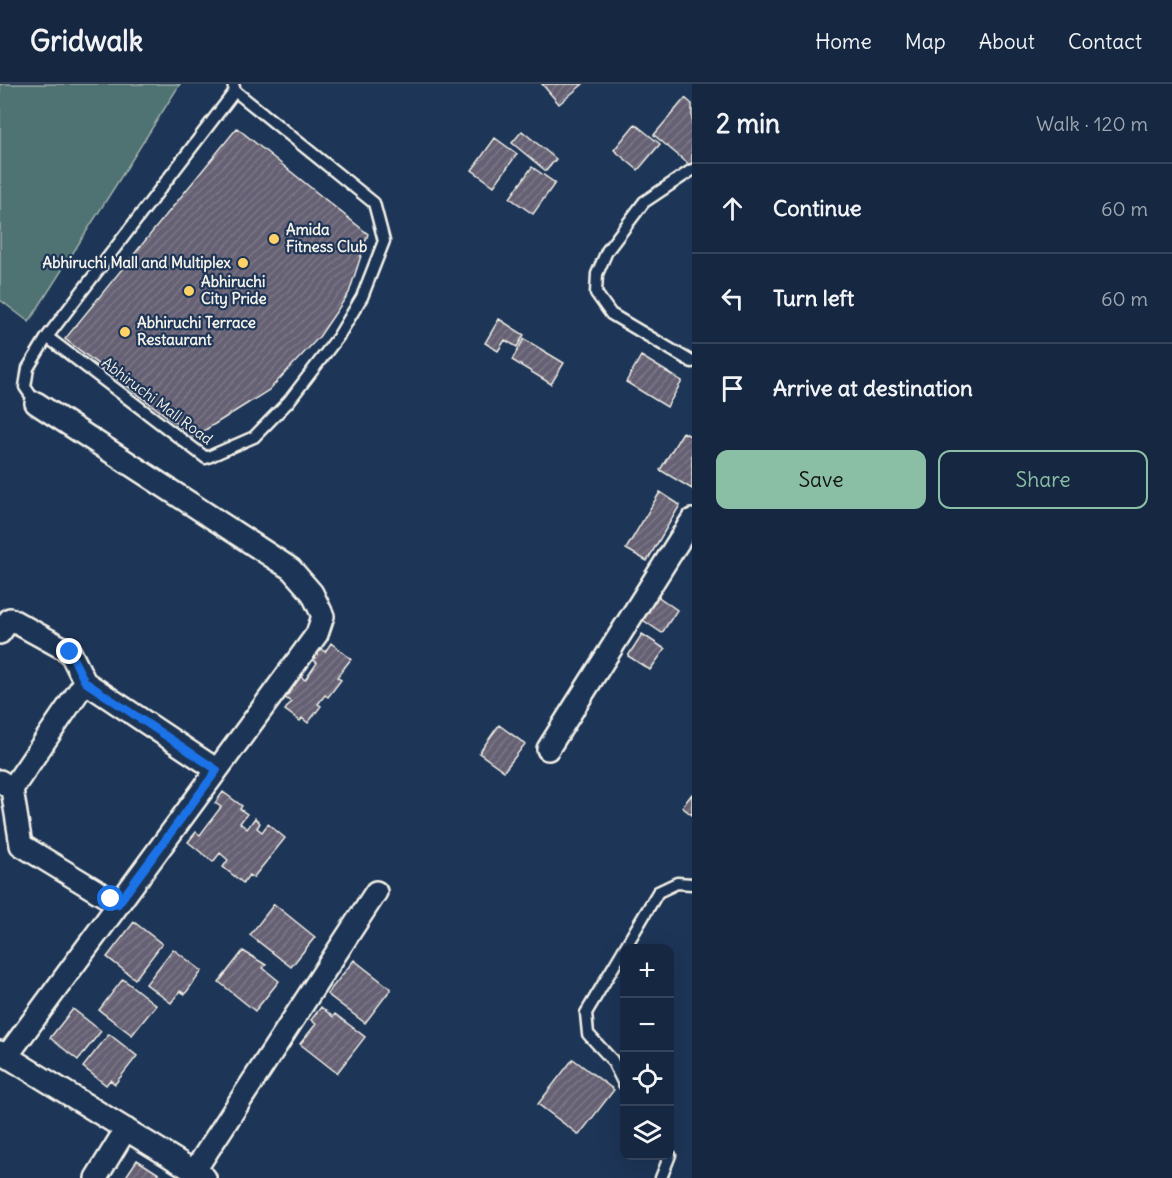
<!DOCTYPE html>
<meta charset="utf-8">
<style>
:root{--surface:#162841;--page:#1f3048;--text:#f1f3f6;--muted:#9ea6b1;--line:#35445a;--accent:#8abfa5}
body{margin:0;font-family:Delius,sans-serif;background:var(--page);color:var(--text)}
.controls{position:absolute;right:18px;bottom:18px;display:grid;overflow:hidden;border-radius:12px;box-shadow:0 6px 24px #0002}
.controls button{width:54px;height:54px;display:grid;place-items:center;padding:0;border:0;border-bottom:2px solid var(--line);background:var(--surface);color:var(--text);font:30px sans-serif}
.stop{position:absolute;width:18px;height:18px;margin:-14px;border:4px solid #1a73e8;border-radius:50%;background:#fff}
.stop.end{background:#1a73e8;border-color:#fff;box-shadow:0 2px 6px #0008}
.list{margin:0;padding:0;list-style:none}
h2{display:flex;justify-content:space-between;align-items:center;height:78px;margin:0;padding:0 24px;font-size:26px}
h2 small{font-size:20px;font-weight:400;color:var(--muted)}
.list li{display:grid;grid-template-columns:39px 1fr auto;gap:18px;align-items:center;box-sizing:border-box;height:90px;padding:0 24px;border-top:2px solid var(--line)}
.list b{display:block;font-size:22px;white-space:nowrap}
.list em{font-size:20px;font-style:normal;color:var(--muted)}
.actions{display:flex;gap:12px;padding:18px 24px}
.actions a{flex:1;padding:14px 0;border:2px solid var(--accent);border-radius:12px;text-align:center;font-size:21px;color:var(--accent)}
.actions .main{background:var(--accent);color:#111}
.icon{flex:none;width:33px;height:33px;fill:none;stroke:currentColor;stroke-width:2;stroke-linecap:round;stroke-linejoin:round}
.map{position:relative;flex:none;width:692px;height:1094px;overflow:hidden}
header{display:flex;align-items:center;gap:36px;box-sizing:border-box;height:84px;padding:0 30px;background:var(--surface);border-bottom:2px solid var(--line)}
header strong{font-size:28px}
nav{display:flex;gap:33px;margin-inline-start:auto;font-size:21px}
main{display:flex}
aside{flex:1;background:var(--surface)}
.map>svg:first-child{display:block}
</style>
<header>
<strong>Gridwalk</strong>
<nav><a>Home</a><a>Map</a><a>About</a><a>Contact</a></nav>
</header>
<main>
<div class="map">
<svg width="692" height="1094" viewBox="0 0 692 1094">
<defs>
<pattern id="building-hatch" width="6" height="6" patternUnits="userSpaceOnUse" patternTransform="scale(1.5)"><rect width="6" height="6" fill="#656173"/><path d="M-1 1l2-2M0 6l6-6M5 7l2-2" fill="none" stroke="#7c7887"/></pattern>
</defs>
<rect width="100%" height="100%" fill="#1d3557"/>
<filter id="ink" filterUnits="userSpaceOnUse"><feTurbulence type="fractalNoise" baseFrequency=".0167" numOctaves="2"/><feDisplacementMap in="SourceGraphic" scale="12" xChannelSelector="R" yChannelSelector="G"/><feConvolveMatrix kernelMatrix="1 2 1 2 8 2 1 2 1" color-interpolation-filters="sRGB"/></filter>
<g filter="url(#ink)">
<path fill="#507272" stroke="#a2b2ad" stroke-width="1.5" d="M0,0H180L29,238L0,216Z"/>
<path fill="url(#building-hatch)" stroke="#f4f1e8" stroke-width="1.5" d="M542,0H583L559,20Z
M685,14L692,20V83L654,51Z
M635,40L660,60L638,86L614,66Z
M237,44L368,150L349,209L319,253L269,306L194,353L65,255Z
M522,47L556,75L546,87L512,59Z
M495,54L517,70L494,102L472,86Z
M532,83L555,99L533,130L510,114Z
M499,235L524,251L517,263L505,256L498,267L485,259Z
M524,255L564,279L551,300L512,276Z
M641,272L682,297L667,323L626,298Z
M683,348L692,353V405L660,386Z
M660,408L680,421L647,477L626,465Z
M653,509L677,526L662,549L637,532Z
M642,550L665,565L650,586L628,572Z
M331,559L351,575L337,593L341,596L328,613L325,611L318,620L321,622L308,639L302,634L300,637L285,626L291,618L284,613L300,592L305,596L317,579L311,574L319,563L325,568Z
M499,641L525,660L504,687L479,669Z
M223,708L242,722L240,725L247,730L240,739L247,745L255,734L260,739L257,744L262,748L268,740L285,754L253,794L249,791L243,799L223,783L228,776L220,769L213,778L188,758L196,748L200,751L221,723L215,719Z
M692,710V731L682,723Z
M274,820L315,853L291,883L250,851Z
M134,838L162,860L135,895L107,873Z
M173,865L202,887L185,910L180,907L171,919L146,900Z
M243,867L266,881L263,884L279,897L255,927L219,898Z
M354,876L391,905L365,939L327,910Z
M123,895L156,921L132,951L99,926Z
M321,923L333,933L335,930L365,953L337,989L300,960L316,940L311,936Z
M73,925L101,947L78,976L50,954Z
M109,950L137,972L115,1000L110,996L106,1001L83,983Z
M573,975L614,1006L579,1051L538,1020Z
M137,1076L165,1094H125Z"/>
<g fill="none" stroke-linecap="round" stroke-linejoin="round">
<g stroke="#f4f1e8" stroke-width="15">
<path id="lane" d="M692,86L644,118L607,167L597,190L596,209L611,230L692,278
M47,253L206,374L254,353L289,317L338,253L362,213L384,157L374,119L235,7L233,0
M36,319L25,303L28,284L47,253L235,7
M624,1000L612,976L588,950L586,929L658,808L677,799L692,800
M661,1094L670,1071"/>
</g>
<g stroke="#f4f1e8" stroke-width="26">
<path id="street" d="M0,549L10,535L70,568L85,598L217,686
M548,665L692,436
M0,697L12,705L21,761L118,820
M12,705L85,598
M0,968L205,1094
M7,972L317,550L323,532L312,509L291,485L36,319
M195,1086L376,808
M96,1094L126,1045"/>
</g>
<use href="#lane" stroke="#1d3557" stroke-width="10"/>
<use href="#street" stroke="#1d3557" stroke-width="21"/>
</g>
</g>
<g fill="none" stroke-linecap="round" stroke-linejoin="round" filter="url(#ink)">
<path stroke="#1a73e8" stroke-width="8" d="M70,568L85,598L217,686L118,820L111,815"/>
</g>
<g fill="#ffd166" stroke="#1d3557" stroke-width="2">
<circle cx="274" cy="155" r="6"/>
<circle cx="243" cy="179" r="6"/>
<circle cx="189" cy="207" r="6"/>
<circle cx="125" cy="248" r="6"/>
</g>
<g text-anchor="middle" stroke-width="4.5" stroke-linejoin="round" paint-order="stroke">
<g font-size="15" font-weight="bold" fill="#f4f1e8" stroke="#1d3557" text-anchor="start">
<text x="286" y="151">Amida<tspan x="286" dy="17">Fitness Club</tspan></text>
<text x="231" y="184" text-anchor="end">Abhiruchi Mall and Multiplex</text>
<text x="201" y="203">Abhiruchi<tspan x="201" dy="17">City Pride</tspan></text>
<text x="137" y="244">Abhiruchi Terrace<tspan x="137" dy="17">Restaurant</tspan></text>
</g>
<g font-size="15" fill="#f4f1e8" stroke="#1d3557">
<text transform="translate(157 317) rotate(37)" y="5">Abhiruchi Mall Road</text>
</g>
</g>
</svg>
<div class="controls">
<button>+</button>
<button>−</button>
<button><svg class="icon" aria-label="locate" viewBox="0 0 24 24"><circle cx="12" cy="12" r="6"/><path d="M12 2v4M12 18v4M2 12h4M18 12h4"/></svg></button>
<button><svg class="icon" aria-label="layers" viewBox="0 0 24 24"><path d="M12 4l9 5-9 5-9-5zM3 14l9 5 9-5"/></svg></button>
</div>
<div class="stop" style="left:111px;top:815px"></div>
<div class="stop end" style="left:70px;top:568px"></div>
</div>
<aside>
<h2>2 min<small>Walk · 120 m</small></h2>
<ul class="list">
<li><svg class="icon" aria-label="ahead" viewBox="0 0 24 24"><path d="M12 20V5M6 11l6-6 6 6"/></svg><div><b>Continue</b></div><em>60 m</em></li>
<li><svg class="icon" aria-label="left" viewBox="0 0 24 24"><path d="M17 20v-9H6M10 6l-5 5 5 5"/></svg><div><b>Turn left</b></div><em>60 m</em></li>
<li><svg class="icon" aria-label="arrive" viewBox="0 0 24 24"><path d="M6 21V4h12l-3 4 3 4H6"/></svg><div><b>Arrive at destination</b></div></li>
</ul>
<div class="actions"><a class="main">Save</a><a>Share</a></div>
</aside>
</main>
